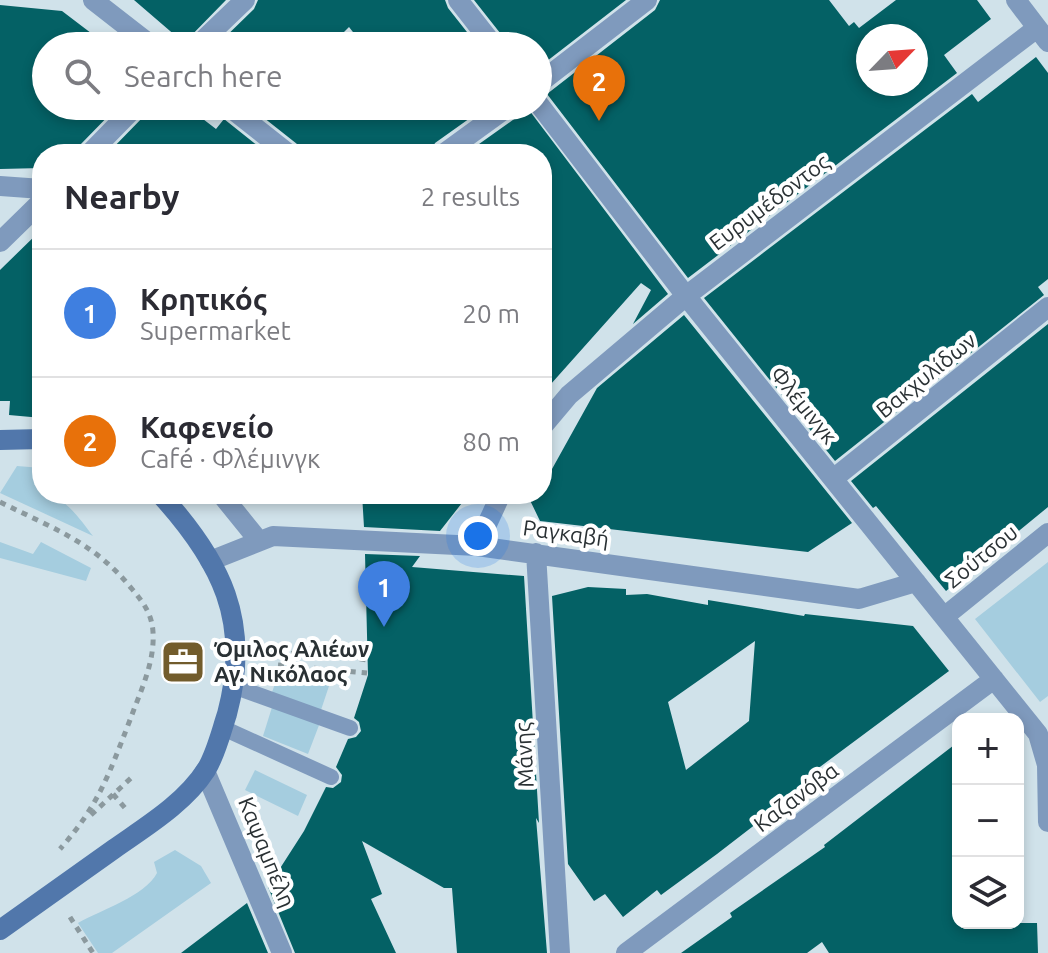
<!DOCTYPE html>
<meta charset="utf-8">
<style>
:root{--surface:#fff;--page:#f2f2f3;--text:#2b2b33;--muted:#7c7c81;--line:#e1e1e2;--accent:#0f766e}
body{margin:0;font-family:Ubuntu,sans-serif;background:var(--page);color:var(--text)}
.controls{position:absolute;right:24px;bottom:24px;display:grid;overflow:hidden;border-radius:16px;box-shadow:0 4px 12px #0003}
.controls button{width:72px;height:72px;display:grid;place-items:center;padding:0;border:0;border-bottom:2px solid var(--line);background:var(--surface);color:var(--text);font:40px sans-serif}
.compass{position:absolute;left:856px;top:24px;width:72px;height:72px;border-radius:50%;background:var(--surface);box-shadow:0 4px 12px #0003;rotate:65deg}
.you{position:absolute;left:478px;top:536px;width:28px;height:28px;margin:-20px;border:6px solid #fff;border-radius:50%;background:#1a73e8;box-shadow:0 0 0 12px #1a73e833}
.badge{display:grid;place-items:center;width:52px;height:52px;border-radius:50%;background:var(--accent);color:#fff;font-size:26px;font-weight:700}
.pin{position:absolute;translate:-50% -66px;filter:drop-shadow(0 2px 4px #0008)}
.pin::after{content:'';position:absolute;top:42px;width:28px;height:24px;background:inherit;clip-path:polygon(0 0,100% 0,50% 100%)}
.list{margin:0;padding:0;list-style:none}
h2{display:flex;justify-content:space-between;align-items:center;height:104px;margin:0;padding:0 32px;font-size:34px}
h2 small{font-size:26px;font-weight:400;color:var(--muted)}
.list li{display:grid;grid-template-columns:52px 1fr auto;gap:24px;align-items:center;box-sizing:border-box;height:128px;padding:0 32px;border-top:2px solid var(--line)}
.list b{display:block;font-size:30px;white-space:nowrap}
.list p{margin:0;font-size:26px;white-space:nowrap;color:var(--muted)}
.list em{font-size:26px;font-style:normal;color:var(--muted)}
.icon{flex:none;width:44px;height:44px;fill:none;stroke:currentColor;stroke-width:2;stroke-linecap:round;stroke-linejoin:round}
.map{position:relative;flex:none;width:1048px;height:953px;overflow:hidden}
.search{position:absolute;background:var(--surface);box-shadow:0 4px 12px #0003;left:32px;top:32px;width:520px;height:88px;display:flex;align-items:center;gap:20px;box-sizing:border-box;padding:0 28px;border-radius:44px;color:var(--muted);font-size:30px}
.panel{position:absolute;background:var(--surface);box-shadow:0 4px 12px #0003;left:32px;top:144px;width:520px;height:360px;border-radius:32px}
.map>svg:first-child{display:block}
</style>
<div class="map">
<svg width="1048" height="953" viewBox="0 0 1048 953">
<rect width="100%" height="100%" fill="#d0e2ea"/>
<path fill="#a5cddf" d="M17,466L42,468V494C64,494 81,521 93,536L0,493Z
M0,542L33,554L41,542L91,568L86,581L0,558Z
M1048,562V696L1040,702L975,619Z
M280,670L330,683L321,710L271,695Z
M273,704L321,720L308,754L263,736Z
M255,770L307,795L298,816L245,790Z
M175,850L201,866L211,883L112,953H98L78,923C101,910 145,896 157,873L154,862Z"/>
<path fill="#046165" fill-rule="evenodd" d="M134,0H226L184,43Z
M258,0H445L448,8L478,46H364L349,27L330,46H216L254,9Z
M474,0H626L538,68V46H507L504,38Z
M660,0H829L849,26L854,22L859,28L896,0H977L991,19L944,55L957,73L688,278L547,94L655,10ZM868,36H916V84H868Z
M0,5L62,11L108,46H46V106H118L80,145L76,154H42V168L0,169Z
M1036,57L1048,73V279L1038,287L1044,295L835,461L704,298L972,94L978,102Z
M149,106H186L216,129L224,119L268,154H107L145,115Z
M249,106H487L435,143L430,154H302L297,144Z
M522,106H526L668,294L633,324L651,290L641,283L542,394V154H465L517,117Z
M42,229V418L9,415L10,401H0V270Z
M684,315L852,523L808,552L540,521L527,494H542V487L597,388Z
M1048,324V507L946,591L876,506L873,508L851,481Z
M362,494H469L440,531L364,527Z
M365,554L420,556L412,567L524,576L539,823L536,818L547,953H457L452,888H444L362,841L382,894L371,899L396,953H295L268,887L304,831L326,787L333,788L341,782L342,775L336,767L348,739L356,737L361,731L359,722L354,718L368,675Z
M588,587L626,589V595L647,594L708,605V600L804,616L805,614L913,626L949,671L801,781L805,786L717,854L661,895L657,890L623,917L605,894L594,901L568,864L552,596ZM755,641L749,721L686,770L668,702Z
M958,742V923H1037L1038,953H829L822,942L807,953H681L732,917L730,913L825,847L824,845Z
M247,903L268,953H181Z"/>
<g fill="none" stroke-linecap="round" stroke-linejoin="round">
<path stroke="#8b999e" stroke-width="5" stroke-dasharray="6 6" stroke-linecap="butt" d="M0,502C52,528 94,542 132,589C143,602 152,614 153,632C155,663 140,692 130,720C109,774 99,805 60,849
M279,652L298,654V647L348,649V657L367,660
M278,665L367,673
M113,794L125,808
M91,815L131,778
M70,917L93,953"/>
<path stroke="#7f9abd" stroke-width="16" d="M233,686L350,728
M223,728L331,777"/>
<path stroke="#7f9abd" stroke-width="20" d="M93,0L152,46
M458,0L494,46
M1016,0L1048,42
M197,46L245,0
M538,84L647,0
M538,103L686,296L1038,734L1047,765L1048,822
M228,106L289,154
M89,154L136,106
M443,154L509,106
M0,186L42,189
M0,242L42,201
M542,427L569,395L686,296L1037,28
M833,479L1048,307
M221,494L259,541
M477,546L501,494
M536,553L560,953
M210,561L273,536L477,546L859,599L916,582
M944,617L1048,533
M205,771L282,953
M626,953L994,679"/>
<path stroke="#5177ab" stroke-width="20" d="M0,440L42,439
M0,930C38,903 76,876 114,849C145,827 184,804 206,770C216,754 221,732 227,714C252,621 221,561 160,494"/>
</g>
<defs>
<g id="office-square" transform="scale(2.3)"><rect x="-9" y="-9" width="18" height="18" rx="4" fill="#725c2c" stroke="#fff"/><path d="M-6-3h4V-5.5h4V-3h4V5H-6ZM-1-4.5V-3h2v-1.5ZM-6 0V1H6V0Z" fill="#fff"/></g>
</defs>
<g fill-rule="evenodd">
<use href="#office-square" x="183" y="662"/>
</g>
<g text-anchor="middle" stroke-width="8" stroke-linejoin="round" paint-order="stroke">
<g font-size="22" fill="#2a3134" stroke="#fff">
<text transform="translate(769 202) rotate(-37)" y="8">Ευρυμέδοντος</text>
<text transform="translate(926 375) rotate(-39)" y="8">Βακχυλίδων</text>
<text transform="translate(804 405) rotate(51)" y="8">Φλέμινγκ</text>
<text transform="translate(566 533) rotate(8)" y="8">Ραγκαβή</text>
<text transform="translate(981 556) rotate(-39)" y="8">Σούτσου</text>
<text transform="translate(524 755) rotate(-93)" y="8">Μάνης</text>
<text transform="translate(796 797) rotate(-37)" y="8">Καζανόβα</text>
<text transform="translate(267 852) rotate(68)" y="8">Καψαμπέλη</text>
</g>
<g font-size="22" font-weight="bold" fill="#2a3134" stroke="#fff" text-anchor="start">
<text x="214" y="657">Όμιλος Αλιέων<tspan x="214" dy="25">Αγ. Νικόλαος</tspan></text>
</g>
</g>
</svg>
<div class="controls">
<button>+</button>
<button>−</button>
<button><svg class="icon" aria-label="layers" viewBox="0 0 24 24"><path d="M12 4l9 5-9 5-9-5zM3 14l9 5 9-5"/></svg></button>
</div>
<svg class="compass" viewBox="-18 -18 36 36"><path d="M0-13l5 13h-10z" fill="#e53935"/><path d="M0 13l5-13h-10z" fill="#7c7c81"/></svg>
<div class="you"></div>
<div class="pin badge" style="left:384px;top:627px;background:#3f7fe0">1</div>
<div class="pin badge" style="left:599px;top:121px;background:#e8710a">2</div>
<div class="search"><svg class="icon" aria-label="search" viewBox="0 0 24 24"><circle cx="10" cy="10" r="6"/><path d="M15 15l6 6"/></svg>Search here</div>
<section class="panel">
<h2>Nearby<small>2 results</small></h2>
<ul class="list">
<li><span class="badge" style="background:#3f7fe0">1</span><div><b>Κρητικός</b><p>Supermarket</p></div><em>20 m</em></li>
<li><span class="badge" style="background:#e8710a">2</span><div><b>Καφενείο</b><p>Café · Φλέμινγκ</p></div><em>80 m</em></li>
</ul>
</section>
</div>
